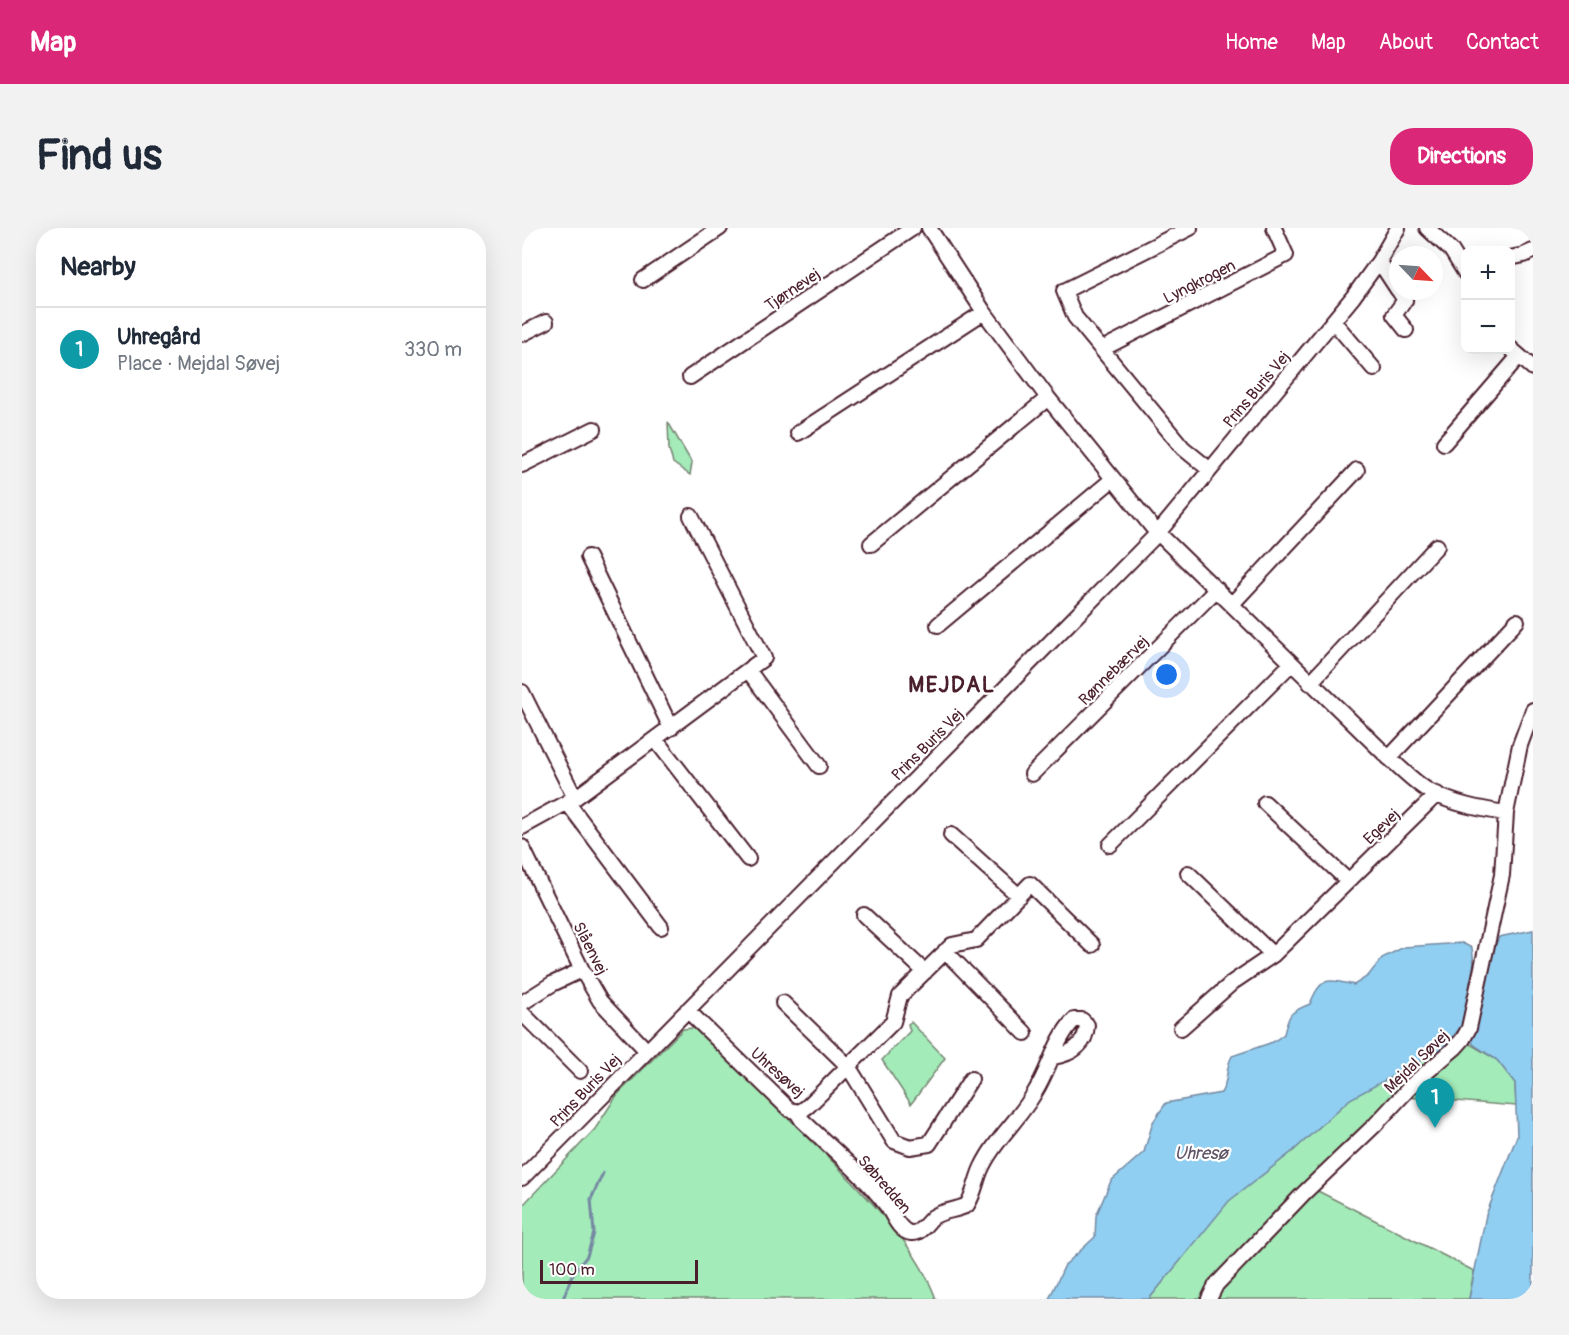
<!DOCTYPE html>
<meta charset="utf-8">
<style>
:root{--surface:#fff;--page:#f2f2f3;--text:#1f2937;--muted:#747a83;--line:#e0e1e3;--accent:#db2777}
body{margin:0;font-family:Pangolin,sans-serif;background:var(--page);color:var(--text)}
.controls{position:absolute;right:18px;top:18px;display:grid;overflow:hidden;border-radius:12px;box-shadow:0 6px 24px #0002}
.controls button{width:54px;height:54px;display:grid;place-items:center;padding:0;border:0;border-bottom:2px solid var(--line);background:var(--surface);color:var(--text);font:30px sans-serif}
.compass{position:absolute;left:867px;top:18px;width:54px;height:54px;border-radius:50%;background:var(--surface);box-shadow:0 6px 24px #0002;rotate:115deg}
.scale{position:absolute;left:18px;bottom:15px;width:158px;box-sizing:border-box;padding-left:6px;border:3px solid #4a1f2b;border-top:0;font-size:16px;line-height:21px;white-space:nowrap;color:#4a1f2b;-webkit-text-stroke:4px #fff;paint-order:stroke}
.you{position:absolute;left:645px;top:447px;width:21px;height:21px;margin:-15px;border:4px solid #fff;border-radius:50%;background:#1a73e8;box-shadow:0 0 0 9px #1a73e833}
.badge{display:grid;place-items:center;width:39px;height:39px;border-radius:50%;background:var(--accent);color:#fff;font-size:20px;font-weight:700}
.pin{position:absolute;translate:-50% -50px;filter:drop-shadow(0 2px 3px #0008)}
.pin::after{content:'';position:absolute;top:32px;width:21px;height:18px;background:inherit;clip-path:polygon(0 0,100% 0,50% 100%)}
.list{margin:0;padding:0;list-style:none}
h2{display:flex;justify-content:space-between;align-items:center;height:78px;margin:0;padding:0 24px;font-size:26px}
h2 small{font-size:20px;font-weight:400;color:var(--muted)}
.list li{display:grid;grid-template-columns:39px 1fr auto;gap:18px;align-items:center;box-sizing:border-box;height:84px;padding:0 24px;border-top:2px solid var(--line)}
.list b{display:block;font-size:22px;white-space:nowrap}
.list p{margin:0;font-size:20px;white-space:nowrap;color:var(--muted)}
.list em{font-size:20px;font-style:normal;color:var(--muted)}
.map{position:relative;flex:none;width:1011px;height:1071px;overflow:hidden;border-radius:24px}
header{display:flex;align-items:center;gap:36px;box-sizing:border-box;height:84px;padding:0 30px;background:var(--accent);color:#fff}
header strong{font-size:28px}
nav{display:flex;gap:33px;margin-inline-start:auto;font-size:21px}
.intro{display:flex;align-items:center;justify-content:space-between;box-sizing:border-box;height:144px;padding:0 36px}
h1{margin:0;font-size:42px}
.button{padding:15px 27px;border-radius:24px;background:var(--accent);color:#fff;font-size:21px;font-weight:700}
main{display:flex;gap:36px;padding:0 36px}
aside{flex:1;background:var(--surface);border-radius:24px;box-shadow:0 6px 24px #0002}
.map>svg:first-child{display:block}
</style>
<header>
<strong>Map</strong>
<nav><a>Home</a><a>Map</a><a>About</a><a>Contact</a></nav>
</header>
<div class="intro"><h1>Find us</h1><a class="button">Directions</a></div>
<main>
<aside>
<h2>Nearby<small></small></h2>
<ul class="list">
<li><span class="badge" style="background:#0f9aa8">1</span><div><b>Uhregård</b><p>Place · Mejdal Søvej</p></div><em>330 m</em></li>
</ul>
</aside>
<div class="map">
<svg width="1011" height="1071" viewBox="0 0 1011 1071">
<rect width="100%" height="100%" fill="#fff"/>
<filter id="ink" filterUnits="userSpaceOnUse"><feTurbulence type="fractalNoise" baseFrequency=".0167" numOctaves="2"/><feDisplacementMap in="SourceGraphic" scale="12" xChannelSelector="R" yChannelSelector="G"/><feConvolveMatrix kernelMatrix="1 2 1 2 8 2 1 2 1" color-interpolation-filters="sRGB"/></filter>
<g filter="url(#ink)">
<path fill="#a3ebb9" stroke="#768572" stroke-width="1.5" d="M146,194L170,235L168,247L151,235L147,221Z
M389,794L423,830L389,876L360,832L388,803L386,796Z
M172,800C220,845 268,890 314,937C351,975 396,1020 414,1071H0V978L73,901L95,867L161,801Z
M945,814L975,832L993,855L994,878L883,869Z
M919,822L681,1071H627L706,973L771,923L829,870Z
M792,961L952,1043L947,1071H692L698,1059Z"/>
<path fill="#90cff1" stroke="#7489a2" stroke-width="1.5" d="M1011,702V1071H947L964,987L995,908L993,855L975,832L952,817L948,811L965,738L977,709Z
M940,715L950,720L952,735L940,798L919,822L828,871L771,923L707,973L627,1071H527L543,1037L573,1009L574,988L589,953L622,924L631,894L644,875L699,865C708,850 702,843 710,828L751,814L762,806C767,785 768,784 788,776C799,748 805,751 832,757L846,748L860,730L882,719Z"/>
<g fill="none" stroke-linecap="round" stroke-linejoin="round">
<path stroke="#7489a2" stroke-width="3" d="M41,1071L50,1047L65,1028L72,1005L69,971L81,945"/>
<g stroke="#4a1f2b" stroke-width="18">
<path id="minor" d="M407,0L462,84L526,170L631,300L867,530C880,541 893,555 907,563C931,576 957,581 984,585
M668,0L542,63L553,89L661,220L688,242
M905,0L929,22L944,46
M988,30L1002,27L1011,23
M857,33L876,62
M121,52L198,0
M877,63L883,72L872,87L884,102
M811,93L852,141
M0,106L24,94
M988,120L1011,140
M580,121L764,27L752,0
M168,149L391,0
M276,205L462,84
M922,215L997,128
M0,237L72,201
M349,316L526,170
M66,329L149,500
M710,376L835,242
M416,397L591,251
M226,442L297,538
M788,455L915,318
M0,464L53,570
M133,511L226,631
M867,530L995,393
M510,546L695,361
M45,574L139,699
M743,575L826,653
M0,599L53,570L242,430L169,288
M429,607L497,668
M588,617L769,436
M0,619L60,742L78,773L125,823
M666,645L751,727
M342,687L403,744
M423,723L503,805
M0,775L30,756L60,742
M261,775L326,838L372,913L388,919L407,916L449,851
M165,782L268,882L278,884L286,878L371,794L378,768L430,717L454,712L508,656L570,717
M0,785L58,843
M659,800L711,754L751,727L915,566
M275,884L280,892C309,920 341,946 365,978C371,986 377,1004 389,1005C399,1006 404,995 411,989C421,982 434,983 445,977C453,965 454,951 460,939C473,911 498,891 513,864C528,840 533,812 552,792H560L565,797C564,817 550,826 531,829
M0,950L636,305L831,69L857,33L876,0
M687,1071L694,1057L782,965L853,897L892,855L933,820L941,811L947,800L980,647L984,585L998,517L1011,482"/>
</g>
<use href="#minor" stroke="#fff" stroke-width="14"/>
</g>
</g>
<g text-anchor="middle" stroke-width="4.5" stroke-linejoin="round" paint-order="stroke">
<g font-size="16" fill="#4a1f2b" stroke="#fff">
<text transform="translate(677 53) rotate(-27)" y="6">Lyngkrogen</text>
<text transform="translate(270 61) rotate(-34)" y="6">Tjørnevej</text>
<text transform="translate(734 161) rotate(-50)" y="6">Prins Buris Vej</text>
<text transform="translate(591 442) rotate(-45)" y="6">Rønnebærvej</text>
<text transform="translate(405 516) rotate(-45)" y="6">Prins Buris Vej</text>
<text transform="translate(859 598) rotate(-44)" y="6">Egevej</text>
<text transform="translate(69 720) rotate(63)" y="6">Slåenvej</text>
<text transform="translate(894 833) rotate(-44)" y="6">Mejdal Søvej</text>
<text transform="translate(256 844) rotate(42)" y="6">Uhresøvej</text>
<text transform="translate(63 862) rotate(-46)" y="6">Prins Buris Vej</text>
<text transform="translate(363 956) rotate(49)" y="6">Søbredden</text>
</g>
<g font-size="18" font-style="italic" fill="#5f5466" stroke="#fff">
<text x="679" y="931">Uhresø</text>
</g>
<g font-size="22" font-weight="bold" letter-spacing="1.5" fill="#4a1f2b" stroke="#fff">
<text x="430" y="464">MEJDAL</text>
</g>
</g>
</svg>
<div class="controls">
<button>+</button>
<button>−</button>
</div>
<svg class="compass" viewBox="-18 -18 36 36"><path d="M0-13l5 13h-10z" fill="#e53935"/><path d="M0 13l5-13h-10z" fill="#747a83"/></svg>
<div class="scale">100 m</div>
<div class="you"></div>
<div class="pin badge" style="left:913px;top:900px;background:#0f9aa8">1</div>
</div>
</main>
